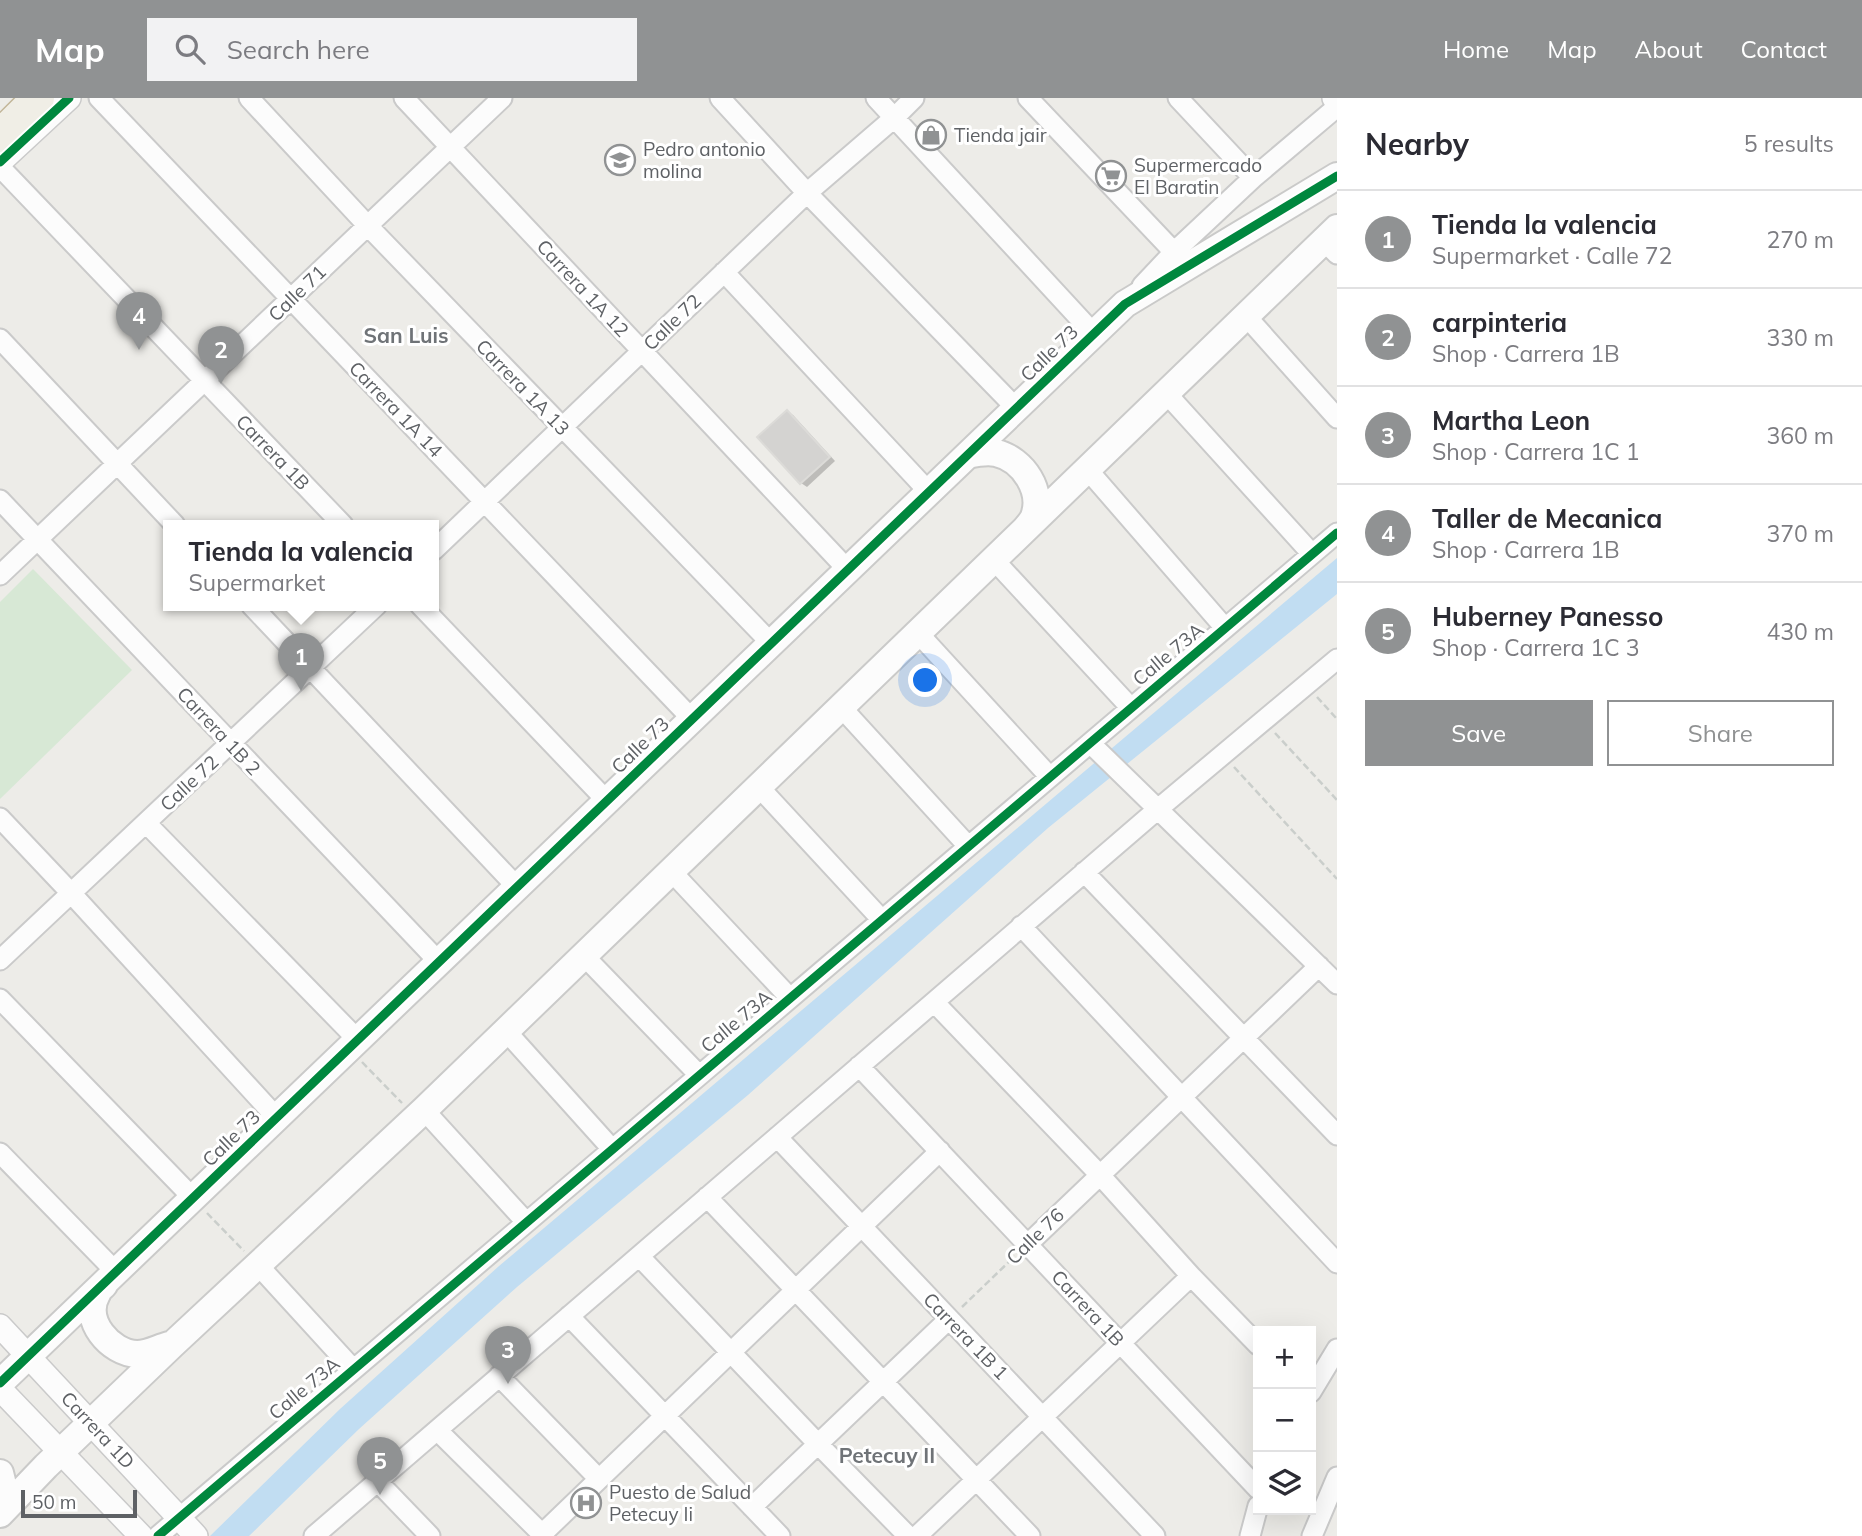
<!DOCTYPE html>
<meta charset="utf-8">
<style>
:root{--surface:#fff;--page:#f2f2f3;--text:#2b2b33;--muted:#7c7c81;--line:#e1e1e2;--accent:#909293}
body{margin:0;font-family:Mulish,sans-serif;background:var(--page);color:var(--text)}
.controls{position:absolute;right:21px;bottom:21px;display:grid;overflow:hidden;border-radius:0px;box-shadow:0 7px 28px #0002}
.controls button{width:63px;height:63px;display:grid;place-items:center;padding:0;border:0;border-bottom:2px solid var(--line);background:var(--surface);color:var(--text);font:35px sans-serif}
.scale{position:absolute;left:21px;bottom:18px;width:116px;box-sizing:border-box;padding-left:7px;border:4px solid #5e6165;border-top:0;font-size:19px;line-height:24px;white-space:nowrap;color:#5e6165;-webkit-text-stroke:5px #fff;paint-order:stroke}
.you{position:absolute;left:926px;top:583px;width:24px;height:24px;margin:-18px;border:5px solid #fff;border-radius:50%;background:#1a73e8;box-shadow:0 0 0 10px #1a73e833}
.badge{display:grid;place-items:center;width:46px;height:46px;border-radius:50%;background:var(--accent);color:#fff;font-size:23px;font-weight:700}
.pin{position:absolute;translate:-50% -58px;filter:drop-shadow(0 2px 4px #0008)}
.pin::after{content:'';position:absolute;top:37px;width:24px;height:21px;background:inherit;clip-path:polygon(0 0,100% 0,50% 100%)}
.popup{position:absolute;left:163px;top:422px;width:276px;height:91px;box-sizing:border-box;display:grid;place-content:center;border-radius:0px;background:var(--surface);filter:drop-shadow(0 2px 5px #0005);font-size:23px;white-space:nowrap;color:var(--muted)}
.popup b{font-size:26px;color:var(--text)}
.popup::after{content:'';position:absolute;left:50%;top:100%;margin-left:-14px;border:14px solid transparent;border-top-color:var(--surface)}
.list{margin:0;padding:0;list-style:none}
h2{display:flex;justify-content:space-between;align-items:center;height:91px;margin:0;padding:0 28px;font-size:30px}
h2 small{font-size:23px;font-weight:400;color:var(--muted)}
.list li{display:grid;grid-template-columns:46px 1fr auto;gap:21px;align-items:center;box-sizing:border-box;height:98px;padding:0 28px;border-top:2px solid var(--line)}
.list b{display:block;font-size:26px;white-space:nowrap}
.list p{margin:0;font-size:23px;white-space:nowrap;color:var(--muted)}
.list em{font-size:23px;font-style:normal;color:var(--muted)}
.actions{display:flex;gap:14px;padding:21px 28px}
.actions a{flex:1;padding:16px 0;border:2px solid var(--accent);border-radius:0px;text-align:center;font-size:24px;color:var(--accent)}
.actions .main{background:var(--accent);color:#fff}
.icon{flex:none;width:38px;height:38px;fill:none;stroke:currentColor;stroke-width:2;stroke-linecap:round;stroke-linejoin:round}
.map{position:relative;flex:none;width:1337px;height:1438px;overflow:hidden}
header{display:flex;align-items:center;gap:42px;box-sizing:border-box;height:98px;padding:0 35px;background:var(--accent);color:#fff}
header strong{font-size:33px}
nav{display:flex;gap:38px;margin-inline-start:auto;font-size:24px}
.search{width:490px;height:63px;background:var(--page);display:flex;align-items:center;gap:18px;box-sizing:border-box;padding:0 24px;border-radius:0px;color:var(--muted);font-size:26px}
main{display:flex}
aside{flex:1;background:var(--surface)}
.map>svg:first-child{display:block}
</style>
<header>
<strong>Map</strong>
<div class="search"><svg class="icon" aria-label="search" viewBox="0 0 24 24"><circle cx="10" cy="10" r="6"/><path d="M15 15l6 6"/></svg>Search here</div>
<nav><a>Home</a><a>Map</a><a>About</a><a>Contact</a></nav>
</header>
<main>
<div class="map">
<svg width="1337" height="1438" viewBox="0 0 1337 1438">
<rect width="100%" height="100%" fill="#edece8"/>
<path fill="#d7e8d5" d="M33,471L132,572L0,701V504Z"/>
<path fill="#c1ddf2" d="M1337,460V496L1048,730L748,997L517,1189L359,1331L249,1438H210L340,1311L499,1168Z"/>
<path fill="#0003" d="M787,314L793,317L835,363L807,389L801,385Z"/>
<path fill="#d4d3d1" stroke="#dcdbd8" stroke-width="2" d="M787,312L830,359L800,386L757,339Z"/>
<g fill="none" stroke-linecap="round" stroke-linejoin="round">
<g stroke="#cacaca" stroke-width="23">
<path id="minor" d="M99,0L692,621
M249,0L368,128L771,545
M404,0L848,472
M720,0L807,95L1017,311
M876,0L1094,236
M1028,0L1174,154
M1178,0L1253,80
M0,69L343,427
M1324,143L1337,156
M724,174L929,394
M1142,188L1174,154L1253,80L1337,9
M1246,218L1337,320
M0,241L175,427
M1166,295L1312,456
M1087,371L1225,530
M0,402L439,864
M434,452L807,95L894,20L914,0
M994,462L1131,610
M0,477L502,0
M251,507L517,789
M420,507L607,703
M918,535L1050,679
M841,609L968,748
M1090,645L1337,886
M759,689L882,822
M0,720L71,795L277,1020
M146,725L358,942
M671,773L790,900
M1084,774L1337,1037
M1021,828L1337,1165
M583,859L589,863L699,977
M0,862L377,507
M0,901L193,1100
M934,904L1100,1077L1191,1178L1258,1247
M506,933L612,1051
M859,968L1258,1391
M424,1012L526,1124
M777,1039L1155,1438
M0,1055L116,1174
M707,1099L1030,1438
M1028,1146L1319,868
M639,1158L818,1346L908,1438
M257,1166L353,1271
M569,1218L780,1438
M499,1278L599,1381
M1311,1294L1337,1251
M437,1332L542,1436
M377,1383L430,1438
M752,1409L949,1221
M158,1438L1337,435
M314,1438L1158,711L1337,561
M540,1438L940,1053
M917,1438L1191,1178
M1250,1438L1258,1408
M1312,1438L1337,1379"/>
</g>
<g stroke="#cacaca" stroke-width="26">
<path id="tertiary" d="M1334,0L1337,3
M0,64L69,0
M0,1228L196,1438
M0,1291L141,1438"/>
</g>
<g stroke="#cacac9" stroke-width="30">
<path id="secondary" d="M968,357C977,355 986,353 996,355C1023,361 1045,394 1033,421C1031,424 1029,427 1026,430
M104,1187C101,1190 98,1192 97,1196C82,1222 110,1255 137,1256C148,1256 158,1250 169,1247
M0,1285L1125,206L1337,78
M0,1375L4,1391L0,1412
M0,1416L46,1368L172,1247L424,1012L1337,130"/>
</g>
<g stroke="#c2b598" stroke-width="35">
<path id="trunk" d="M0,38L38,0"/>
</g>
<path stroke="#cacecb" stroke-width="2.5" stroke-dasharray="7 3.5" stroke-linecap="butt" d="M1317,599L1337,621
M1275,635L1337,702
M1234,669L1337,781
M362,964L402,1005
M207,1115L244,1153
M962,1209L1015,1158"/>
<use href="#minor" stroke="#fcfcfc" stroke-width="19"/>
<use href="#tertiary" stroke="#fcfcfc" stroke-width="23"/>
<use href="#secondary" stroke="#fcfcfc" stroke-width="26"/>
<use href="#trunk" stroke="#f0eee6" stroke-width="32"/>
<g stroke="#fff" stroke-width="13">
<path id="cycleway" d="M0,64L69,0
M0,1285L1125,206L1337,78
M158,1438L1337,435"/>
</g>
<use href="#cycleway" stroke="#00873e" stroke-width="9"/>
</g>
<defs>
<g id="shop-ring" transform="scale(1.575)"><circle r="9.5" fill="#fff" stroke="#909293" stroke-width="1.5"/><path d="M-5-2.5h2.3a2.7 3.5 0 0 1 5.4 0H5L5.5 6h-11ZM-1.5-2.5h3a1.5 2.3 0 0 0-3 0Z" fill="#909293"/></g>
<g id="university-ring" transform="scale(1.575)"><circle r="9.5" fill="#fff" stroke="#909293" stroke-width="1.5"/><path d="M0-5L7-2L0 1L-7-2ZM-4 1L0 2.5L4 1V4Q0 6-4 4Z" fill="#909293"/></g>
<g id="supermarket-ring" transform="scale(1.575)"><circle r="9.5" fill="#fff" stroke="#909293" stroke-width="1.5"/><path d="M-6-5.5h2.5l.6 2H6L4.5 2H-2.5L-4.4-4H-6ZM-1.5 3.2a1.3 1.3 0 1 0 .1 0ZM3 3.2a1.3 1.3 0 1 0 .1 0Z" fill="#909293"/></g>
<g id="hospital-ring" transform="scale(1.575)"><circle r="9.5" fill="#fff" stroke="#909293" stroke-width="1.5"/><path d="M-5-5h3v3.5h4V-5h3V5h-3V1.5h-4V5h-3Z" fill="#909293"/></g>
</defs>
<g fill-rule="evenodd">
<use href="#shop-ring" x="931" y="37"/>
<use href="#university-ring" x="620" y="62"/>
<use href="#supermarket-ring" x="1111" y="78"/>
<use href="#hospital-ring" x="586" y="1405"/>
</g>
<g text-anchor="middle" stroke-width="6" stroke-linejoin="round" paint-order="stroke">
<g font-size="19" fill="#5e6165" stroke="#fff" text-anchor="start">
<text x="954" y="44">Tienda jair</text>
<text x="643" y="58">Pedro antonio<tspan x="643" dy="22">molina</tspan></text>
<text x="1134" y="74">Supermercado<tspan x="1134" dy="22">El Baratin</tspan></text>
<text x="609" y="1401">Puesto de Salud<tspan x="609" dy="22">Petecuy Ii</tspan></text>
</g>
<g font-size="19" fill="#5e6165" stroke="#fff">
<text transform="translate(583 190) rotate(47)" y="7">Carrera 1A 12</text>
<text transform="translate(297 195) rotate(-44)" y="7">Calle 71</text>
<text transform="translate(672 224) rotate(-44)" y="7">Calle 72</text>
<text transform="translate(1049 255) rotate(-44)" y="7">Calle 73</text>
<text transform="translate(523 289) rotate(46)" y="7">Carrera 1A 13</text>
<text transform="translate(396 311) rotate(46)" y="7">Carrera 1A 14</text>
<text transform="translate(273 354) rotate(46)" y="7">Carrera 1B</text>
<text transform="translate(1168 556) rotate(-40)" y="7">Calle 73A</text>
<text transform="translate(219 633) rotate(47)" y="7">Carrera 1B 2</text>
<text transform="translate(640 647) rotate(-44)" y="7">Calle 73</text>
<text transform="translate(189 685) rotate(-43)" y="7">Calle 72</text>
<text transform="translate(736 923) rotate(-40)" y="7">Calle 73A</text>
<text transform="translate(231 1040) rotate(-44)" y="7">Calle 73</text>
<text transform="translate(1035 1138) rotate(-44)" y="7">Calle 76</text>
<text transform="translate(1088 1210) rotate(47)" y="7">Carrera 1B</text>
<text transform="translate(966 1238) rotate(46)" y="7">Carrera 1B 1</text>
<text transform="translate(304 1290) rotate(-40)" y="7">Calle 73A</text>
<text transform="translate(98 1332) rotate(47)" y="7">Carrera 1D</text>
</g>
<g font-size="21" font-weight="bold" fill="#6f7377" stroke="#fff">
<text x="406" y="245">San Luis</text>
<text x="887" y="1365">Petecuy II</text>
</g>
</g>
</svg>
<div class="controls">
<button>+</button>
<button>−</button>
<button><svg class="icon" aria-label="layers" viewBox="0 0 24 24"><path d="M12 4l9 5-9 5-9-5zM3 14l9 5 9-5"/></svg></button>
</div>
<div class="scale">50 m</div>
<div class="you"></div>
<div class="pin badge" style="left:301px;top:593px">1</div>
<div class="popup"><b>Tienda la valencia</b>Supermarket</div>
<div class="pin badge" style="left:221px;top:286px">2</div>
<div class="pin badge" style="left:508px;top:1286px">3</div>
<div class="pin badge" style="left:139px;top:252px">4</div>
<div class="pin badge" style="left:380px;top:1397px">5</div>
</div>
<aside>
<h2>Nearby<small>5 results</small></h2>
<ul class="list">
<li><span class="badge">1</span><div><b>Tienda la valencia</b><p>Supermarket · Calle 72</p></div><em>270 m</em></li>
<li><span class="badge">2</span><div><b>carpinteria</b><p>Shop · Carrera 1B</p></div><em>330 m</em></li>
<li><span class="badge">3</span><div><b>Martha Leon</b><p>Shop · Carrera 1C 1</p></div><em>360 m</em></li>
<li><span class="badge">4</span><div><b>Taller de Mecanica</b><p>Shop · Carrera 1B</p></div><em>370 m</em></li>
<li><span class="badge">5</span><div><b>Huberney Panesso</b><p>Shop · Carrera 1C 3</p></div><em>430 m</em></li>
</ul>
<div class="actions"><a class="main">Save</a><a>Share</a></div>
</aside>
</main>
